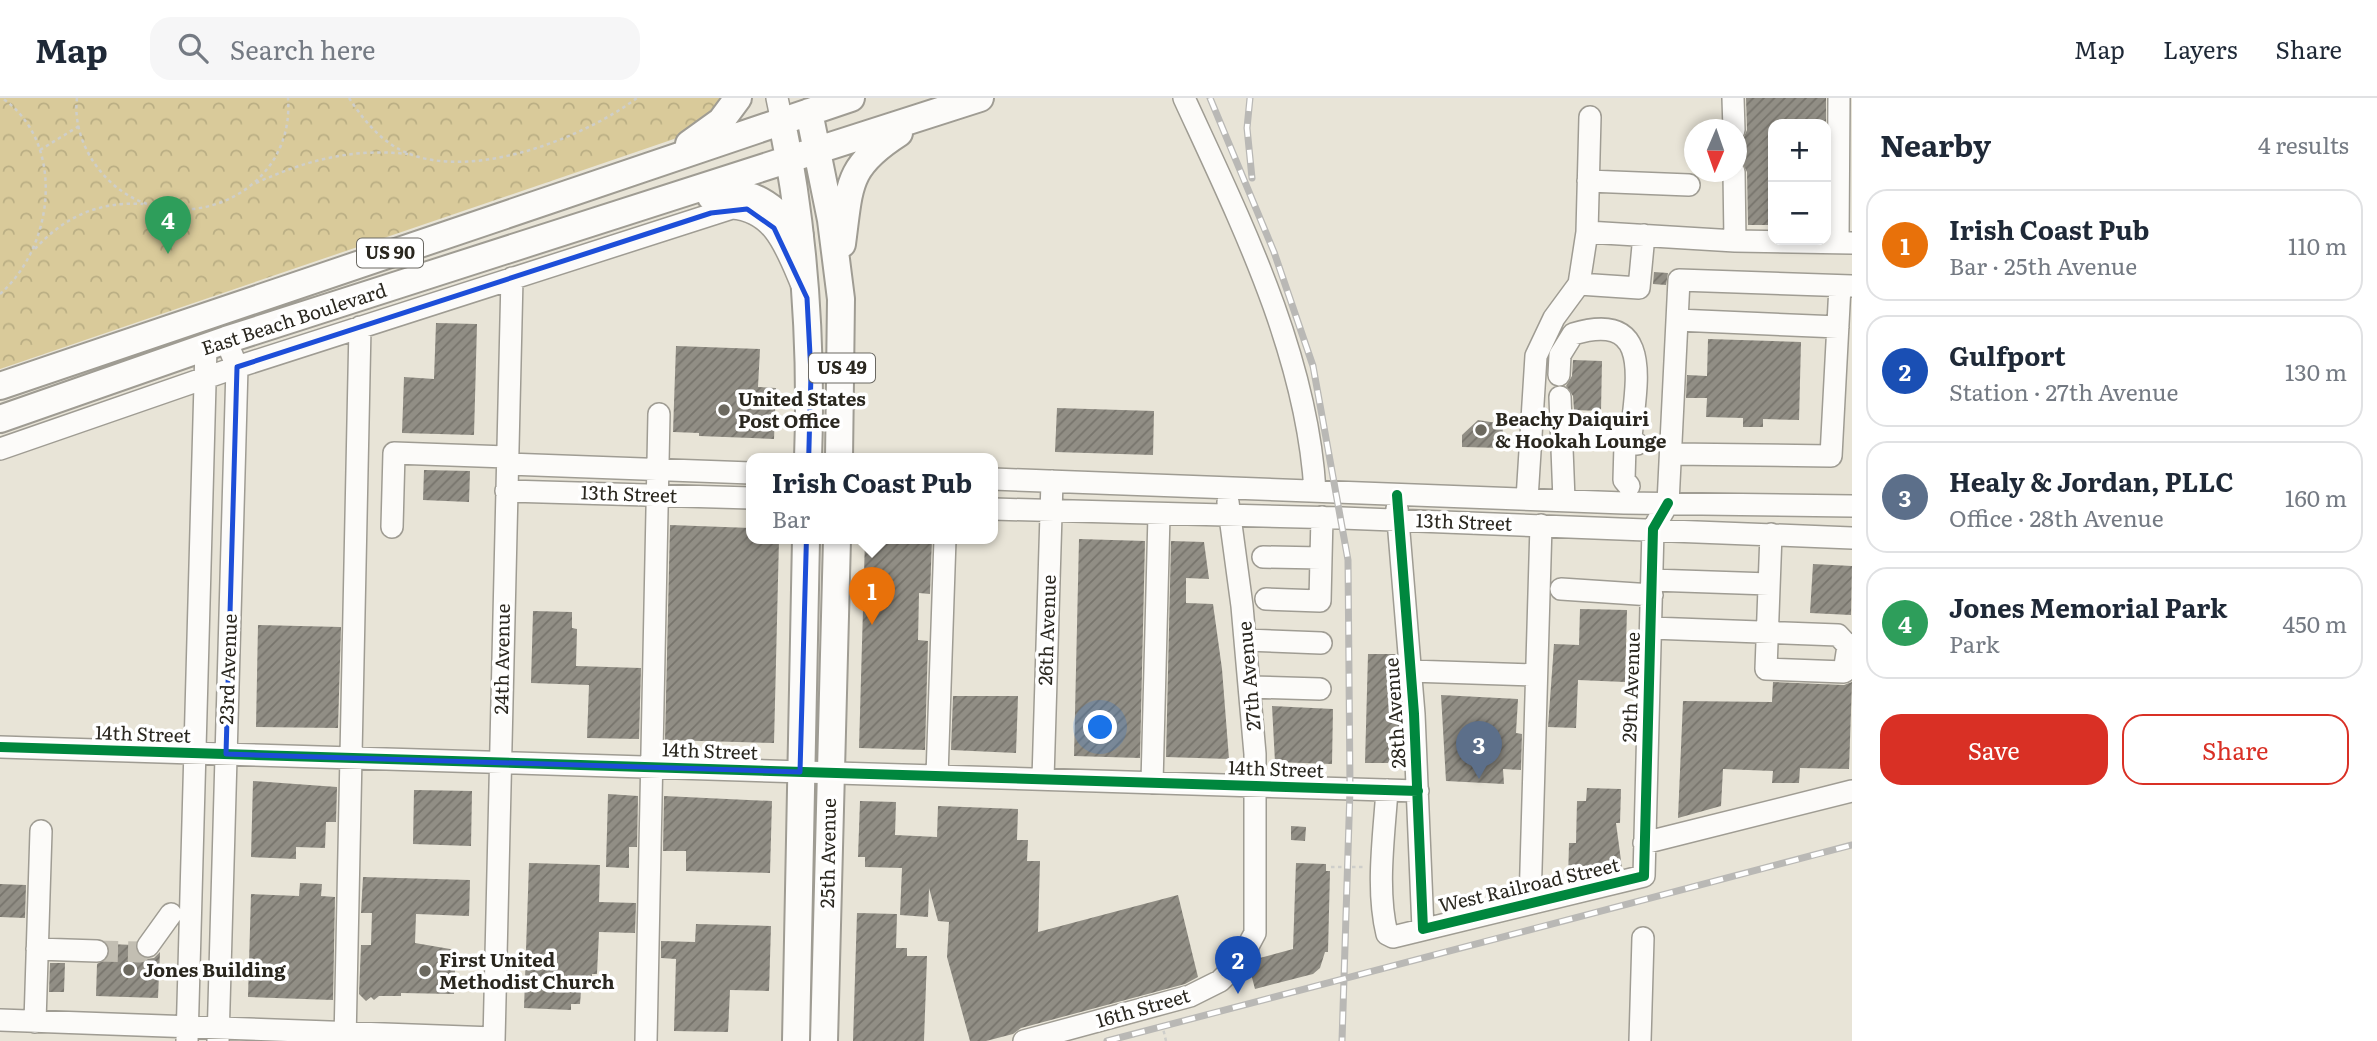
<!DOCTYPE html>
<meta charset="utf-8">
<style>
:root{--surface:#fff;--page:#f6f6f7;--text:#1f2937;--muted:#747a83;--line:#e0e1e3;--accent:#d93025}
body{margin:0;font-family:Literata,serif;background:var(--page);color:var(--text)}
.controls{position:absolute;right:21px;top:21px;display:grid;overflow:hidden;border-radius:14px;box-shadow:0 4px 10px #0003}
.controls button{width:63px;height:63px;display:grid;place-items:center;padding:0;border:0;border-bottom:2px solid var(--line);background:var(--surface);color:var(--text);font:35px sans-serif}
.compass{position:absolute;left:1684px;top:21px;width:63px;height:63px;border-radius:50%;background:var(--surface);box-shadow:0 4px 10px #0003;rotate:182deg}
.you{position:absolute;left:1101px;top:630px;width:24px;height:24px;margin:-18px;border:5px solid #fff;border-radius:50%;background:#1a73e8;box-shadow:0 0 0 10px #1a73e833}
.badge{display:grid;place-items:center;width:46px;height:46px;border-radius:50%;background:var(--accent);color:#fff;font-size:23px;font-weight:700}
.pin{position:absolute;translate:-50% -58px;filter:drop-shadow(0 2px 4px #0008)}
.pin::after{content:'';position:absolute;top:37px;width:24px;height:21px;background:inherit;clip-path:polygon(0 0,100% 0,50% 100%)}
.popup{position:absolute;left:746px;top:355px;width:252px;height:91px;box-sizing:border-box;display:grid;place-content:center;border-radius:14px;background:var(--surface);filter:drop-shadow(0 2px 5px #0005);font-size:23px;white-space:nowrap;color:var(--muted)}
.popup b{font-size:26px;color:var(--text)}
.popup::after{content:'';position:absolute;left:50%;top:100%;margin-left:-14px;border:14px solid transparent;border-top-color:var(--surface)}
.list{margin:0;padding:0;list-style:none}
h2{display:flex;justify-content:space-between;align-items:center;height:91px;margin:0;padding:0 28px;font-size:30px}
h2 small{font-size:23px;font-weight:400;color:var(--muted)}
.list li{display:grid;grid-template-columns:46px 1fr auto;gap:21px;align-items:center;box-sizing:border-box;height:112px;margin:0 14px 14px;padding:0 14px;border:2px solid var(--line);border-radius:21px}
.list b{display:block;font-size:26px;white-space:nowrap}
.list p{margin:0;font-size:23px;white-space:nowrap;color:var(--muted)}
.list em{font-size:23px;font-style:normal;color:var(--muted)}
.actions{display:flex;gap:14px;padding:21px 28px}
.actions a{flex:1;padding:16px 0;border:2px solid var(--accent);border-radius:21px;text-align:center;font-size:24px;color:var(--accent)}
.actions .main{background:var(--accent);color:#fff}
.icon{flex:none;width:38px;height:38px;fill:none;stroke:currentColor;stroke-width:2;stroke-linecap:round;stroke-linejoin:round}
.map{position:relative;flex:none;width:1852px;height:943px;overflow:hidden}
header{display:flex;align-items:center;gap:42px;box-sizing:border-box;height:98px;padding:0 35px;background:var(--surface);border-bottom:2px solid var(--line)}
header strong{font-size:33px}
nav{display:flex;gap:38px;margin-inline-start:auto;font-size:24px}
.search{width:490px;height:63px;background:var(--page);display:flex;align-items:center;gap:18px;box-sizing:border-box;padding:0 24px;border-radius:21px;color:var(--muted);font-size:26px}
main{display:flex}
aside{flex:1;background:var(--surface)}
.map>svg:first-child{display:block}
</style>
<header>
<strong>Map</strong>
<div class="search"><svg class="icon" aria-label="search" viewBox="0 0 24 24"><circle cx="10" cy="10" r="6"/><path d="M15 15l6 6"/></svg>Search here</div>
<nav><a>Map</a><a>Layers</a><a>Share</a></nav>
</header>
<main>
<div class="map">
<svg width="1852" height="943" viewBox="0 0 1852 943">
<defs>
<pattern id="park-crowns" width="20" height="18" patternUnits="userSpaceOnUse" patternTransform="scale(1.75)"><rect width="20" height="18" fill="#d9ca9a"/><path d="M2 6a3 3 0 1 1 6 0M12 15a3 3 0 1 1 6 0" fill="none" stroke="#baae84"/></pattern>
<pattern id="building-hatch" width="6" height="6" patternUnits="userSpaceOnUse" patternTransform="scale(1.75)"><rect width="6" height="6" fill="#918e85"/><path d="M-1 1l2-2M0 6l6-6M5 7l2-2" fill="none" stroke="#77746c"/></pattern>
</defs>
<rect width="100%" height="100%" fill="#e8e4d7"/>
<path fill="url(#park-crowns)" d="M0,0H726L700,27L674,41L0,271Z"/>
<path fill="url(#building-hatch)" d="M1746,0H1826V26H1773V127H1748L1747,74L1741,63L1742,43L1747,32Z
M1654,174L1668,175L1666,187L1653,186Z
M436,225L477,226L474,337L402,335L404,279L434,281Z
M1708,241L1801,244L1799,322L1763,321V329H1743V320L1706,319L1707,300H1686L1687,277L1707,278Z
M676,248L760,251L758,289L776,290L774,341L699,338V335L673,334Z
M1573,262L1602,263L1601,313L1574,312L1573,298L1566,288L1572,278Z
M1057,310L1154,313L1153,357L1055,354Z
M1478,322L1503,326L1502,350L1462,349V337Z
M424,372L470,373L469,404L423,402Z
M670,427L751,430V441H779L774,645L665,642Z
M865,441H932L930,496L919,495L918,542L928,543L925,652L859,650Z
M1079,441L1145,443L1140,660L1074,658Z
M1171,443L1204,444L1209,481L1186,480V505L1213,506L1222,571L1229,661L1166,659Z
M1813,466L1852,468L1851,517L1810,515Z
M1580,511L1627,512L1625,584L1578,582L1576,630L1548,629L1554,546L1579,547Z
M533,513L572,514V530L577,531L576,568L641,570L639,641L587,640L589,587L531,585Z
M258,527L341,529L338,630L256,629Z
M1368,556H1396L1402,651L1388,665H1365Z
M1773,584L1844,587L1852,584L1849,671L1800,670L1799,685H1772L1773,673L1723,671L1721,708L1678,720L1683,603L1772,604Z
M1441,597L1518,601L1516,635L1522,636L1521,672L1503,671L1504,686L1446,683Z
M953,598H1018L1016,655L951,652Z
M1272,608L1333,611L1332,666L1275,664Z
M253,683L337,689L336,724H326L325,750L296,749V761L251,759Z
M1587,690L1621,691L1620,725H1616L1622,770L1568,783L1569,745H1576L1577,703H1586Z
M414,692L472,693L471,748L413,746Z
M608,696L638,698L637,749H629V770L606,769Z
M664,698L772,703L770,775L686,773V753H663Z
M860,703L896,704L895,737L937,739L938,708L1018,711L1017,742H1028L1027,763H1040L1038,834L1178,797L1198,879L1185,886L1021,930L1013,936L986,943H970L947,859L949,824L938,823L929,790L928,819L900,817L902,770L865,769V759H858Z
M1291,728L1306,729L1305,743L1291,742Z
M529,765L600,767L599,804L636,805L635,835L599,834L597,876H592L591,893H581L580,906H571V912L524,910Z
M1296,765L1326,766V773H1330L1328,854H1325L1320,870L1313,876L1255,891L1250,872L1256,861L1293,851Z
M363,779L470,782L469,818L416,816L415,845L456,852L454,896L401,895V898H379L374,902L371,899L366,903L359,896L361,847H371L372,815H361Z
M300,785L322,786L321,798L335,799L333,902L248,899L251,796L299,798Z
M0,786L26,787L25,820L0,819Z
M857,815L897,816L896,850H907V858H927L924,943H853Z
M696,826L771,828L769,893L730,892L728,934L674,933L676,861L661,860V843L695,844Z
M108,846L135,847L136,854L146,861L154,860L160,854L158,900L96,898L97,866L108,859Z
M50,865H65L64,894H49Z"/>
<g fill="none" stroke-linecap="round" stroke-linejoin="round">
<path stroke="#c2beb2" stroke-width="21" stroke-dasharray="21 10" stroke-linecap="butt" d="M97,853L140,854L148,848"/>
<g stroke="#9f9c93" stroke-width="24">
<path id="minor" d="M777,0L782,24
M1184,0C1241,124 1307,256 1315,393
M1733,0L1734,32
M1590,19L1587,134L1735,143
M1734,74L1735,143L1852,145
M1588,83L1689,87
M1838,144L1839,0
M1579,186L1639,190L1644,137
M1677,222L1838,229
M1559,277L1560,257L1573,236C1656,211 1635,289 1631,340L1625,347L1624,382L1629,388
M1560,299L1564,402
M1561,339L1631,340L1637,346
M0,351L237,269L732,110C774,113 786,150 801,185
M1672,356L1831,358L1840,188
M507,366L751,375
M993,381L1624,405L1852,408
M506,393L751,400
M1527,401L1536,258L1554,220L1579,186L1587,134
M1397,410L1414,616L1423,831
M993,411L1342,420L1852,440
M392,429L394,355L507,359
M1771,436L1766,571L1844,574L1848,548L1852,547
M1263,459L1321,460L1320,503L1266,501
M1321,460L1322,419
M1652,482L1769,486
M1561,491L1652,497
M1651,530L1838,537L1848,548
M1246,542L1321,545
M1410,573L1536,577
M1250,589L1320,591
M0,649L1418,693
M937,678L945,441
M1043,681L1052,383
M1152,685L1159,417
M1387,692C1384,738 1376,791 1387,836L1393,839L1644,778L1653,431L1668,405L1679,182L1852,188
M1644,745L1852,693
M1530,805L1541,427
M148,848L171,816
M37,851L97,853
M0,922L494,940
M35,924L41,733
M187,943L206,249
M218,943L237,269L226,242
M345,943L360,229
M494,943L512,180
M646,943L659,316
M1024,943L1190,898L1220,883L1240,863L1255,835V656L1242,508L1228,404
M1640,943L1643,840"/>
</g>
<g stroke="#9f9c93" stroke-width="30">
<path id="major" d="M809,14L831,122L841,201L839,361
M782,24C805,136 812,247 808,361
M689,46L721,23L738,0
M711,99C751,86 774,110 800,137
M842,146C850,87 846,69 899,35
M0,288L851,0
M0,321L226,242L980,0
M796,943L806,441
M824,943L837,441"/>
</g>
<path stroke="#cececa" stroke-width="2.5" stroke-dasharray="3.5 3.5" stroke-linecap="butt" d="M77,0C74,23 82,48 95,66C155,153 296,107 288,0
M349,0C361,18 374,35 392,47C457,90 581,42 637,0
M40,52L79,28
M256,85C307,62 352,50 408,56
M35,151C64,119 99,103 143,106
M0,196C55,148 66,44 2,0
M1331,769H1363
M1162,926L1166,943"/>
<use href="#minor" stroke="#fcfbf9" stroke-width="21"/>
<use href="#major" stroke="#fcfbf9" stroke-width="26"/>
<g stroke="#b9b8b5" stroke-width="7">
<path id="rail" d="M1210,0L1274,154L1313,268L1348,462L1350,691L1342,943
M1250,0L1247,30L1252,80
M1107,943L1852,747"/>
</g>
<use href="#rail" stroke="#fff" stroke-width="4.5" stroke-dasharray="13" stroke-linecap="butt"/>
<g stroke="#fff" stroke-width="15">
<path id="cycleway" d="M1397,397L1414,616L1423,831L1644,778L1653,431L1668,405
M0,649L1418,693"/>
</g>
<use href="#cycleway" stroke="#00873e" stroke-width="10"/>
</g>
<path fill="none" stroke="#1d4ed8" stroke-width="5" stroke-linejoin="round" d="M747,111L774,130L807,200L811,276L800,674L226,656L237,269L711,115Z"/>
<g fill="#6c695f" stroke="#fff" stroke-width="2.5">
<circle cx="724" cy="312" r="7"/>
<circle cx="1481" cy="332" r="7"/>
<circle cx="129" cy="872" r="7"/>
<circle cx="425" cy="873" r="7"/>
</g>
<g text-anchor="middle" stroke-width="7" stroke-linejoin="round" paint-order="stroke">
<g fill="#fff" stroke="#6a6862" stroke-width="2">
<rect x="357" y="140.5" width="66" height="29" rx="5"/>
<rect x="809" y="255.5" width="66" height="29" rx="5"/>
</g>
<g font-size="18" font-weight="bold" fill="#2a271f">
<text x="390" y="161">US 90</text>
<text x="842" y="276">US 49</text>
</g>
<g font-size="19" fill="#2a271f" stroke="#fff">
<text transform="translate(294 221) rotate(-18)" y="7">East Beach Boulevard</text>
<text transform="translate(629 396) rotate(2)" y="7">13th Street</text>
<text transform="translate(1464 424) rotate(2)" y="7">13th Street</text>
<text transform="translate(1047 532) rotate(-88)" y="7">26th Avenue</text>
<text transform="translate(502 561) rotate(-89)" y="7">24th Avenue</text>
<text transform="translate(228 571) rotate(-88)" y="7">23rd Avenue</text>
<text transform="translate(1249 578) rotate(-95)" y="7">27th Avenue</text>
<text transform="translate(1631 589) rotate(-88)" y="7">29th Avenue</text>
<text transform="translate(1395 615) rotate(-94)" y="7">28th Avenue</text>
<text transform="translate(143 636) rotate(2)" y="7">14th Street</text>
<text transform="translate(710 653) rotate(2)" y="7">14th Street</text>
<text transform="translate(1276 671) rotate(2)" y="7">14th Street</text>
<text transform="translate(828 755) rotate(-89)" y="7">25th Avenue</text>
<text transform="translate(1529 787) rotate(-13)" y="7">West Railroad Street</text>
<text transform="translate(1143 910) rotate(-16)" y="7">16th Street</text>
</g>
<g font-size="19" font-weight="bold" fill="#2a271f" stroke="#fff" text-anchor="start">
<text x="738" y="308">United States<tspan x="738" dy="22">Post Office</tspan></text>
<text x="1495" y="328">Beachy Daiquiri<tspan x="1495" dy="22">&amp; Hookah Lounge</tspan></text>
<text x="439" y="869">First United<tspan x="439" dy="22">Methodist Church</tspan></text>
<text x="143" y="879">Jones Building</text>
</g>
</g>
</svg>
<div class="controls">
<button>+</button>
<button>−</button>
</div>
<svg class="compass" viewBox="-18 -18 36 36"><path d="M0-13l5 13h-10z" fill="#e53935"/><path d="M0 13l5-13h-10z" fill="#747a83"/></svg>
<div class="you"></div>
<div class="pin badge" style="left:872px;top:527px;background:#e8710a">1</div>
<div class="popup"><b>Irish Coast Pub</b>Bar</div>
<div class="pin badge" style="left:1238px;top:896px;background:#1a4fb4">2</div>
<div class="pin badge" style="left:1479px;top:681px;background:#5c6f8a">3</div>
<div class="pin badge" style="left:168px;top:156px;background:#2e9e5b">4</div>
</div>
<aside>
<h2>Nearby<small>4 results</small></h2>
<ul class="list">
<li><span class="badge" style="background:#e8710a">1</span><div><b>Irish Coast Pub</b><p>Bar · 25th Avenue</p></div><em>110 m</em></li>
<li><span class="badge" style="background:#1a4fb4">2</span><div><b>Gulfport</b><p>Station · 27th Avenue</p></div><em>130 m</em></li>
<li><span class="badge" style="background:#5c6f8a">3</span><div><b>Healy &amp; Jordan, PLLC</b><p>Office · 28th Avenue</p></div><em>160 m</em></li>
<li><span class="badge" style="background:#2e9e5b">4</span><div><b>Jones Memorial Park</b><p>Park</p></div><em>450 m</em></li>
</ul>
<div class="actions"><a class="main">Save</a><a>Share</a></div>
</aside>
</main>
